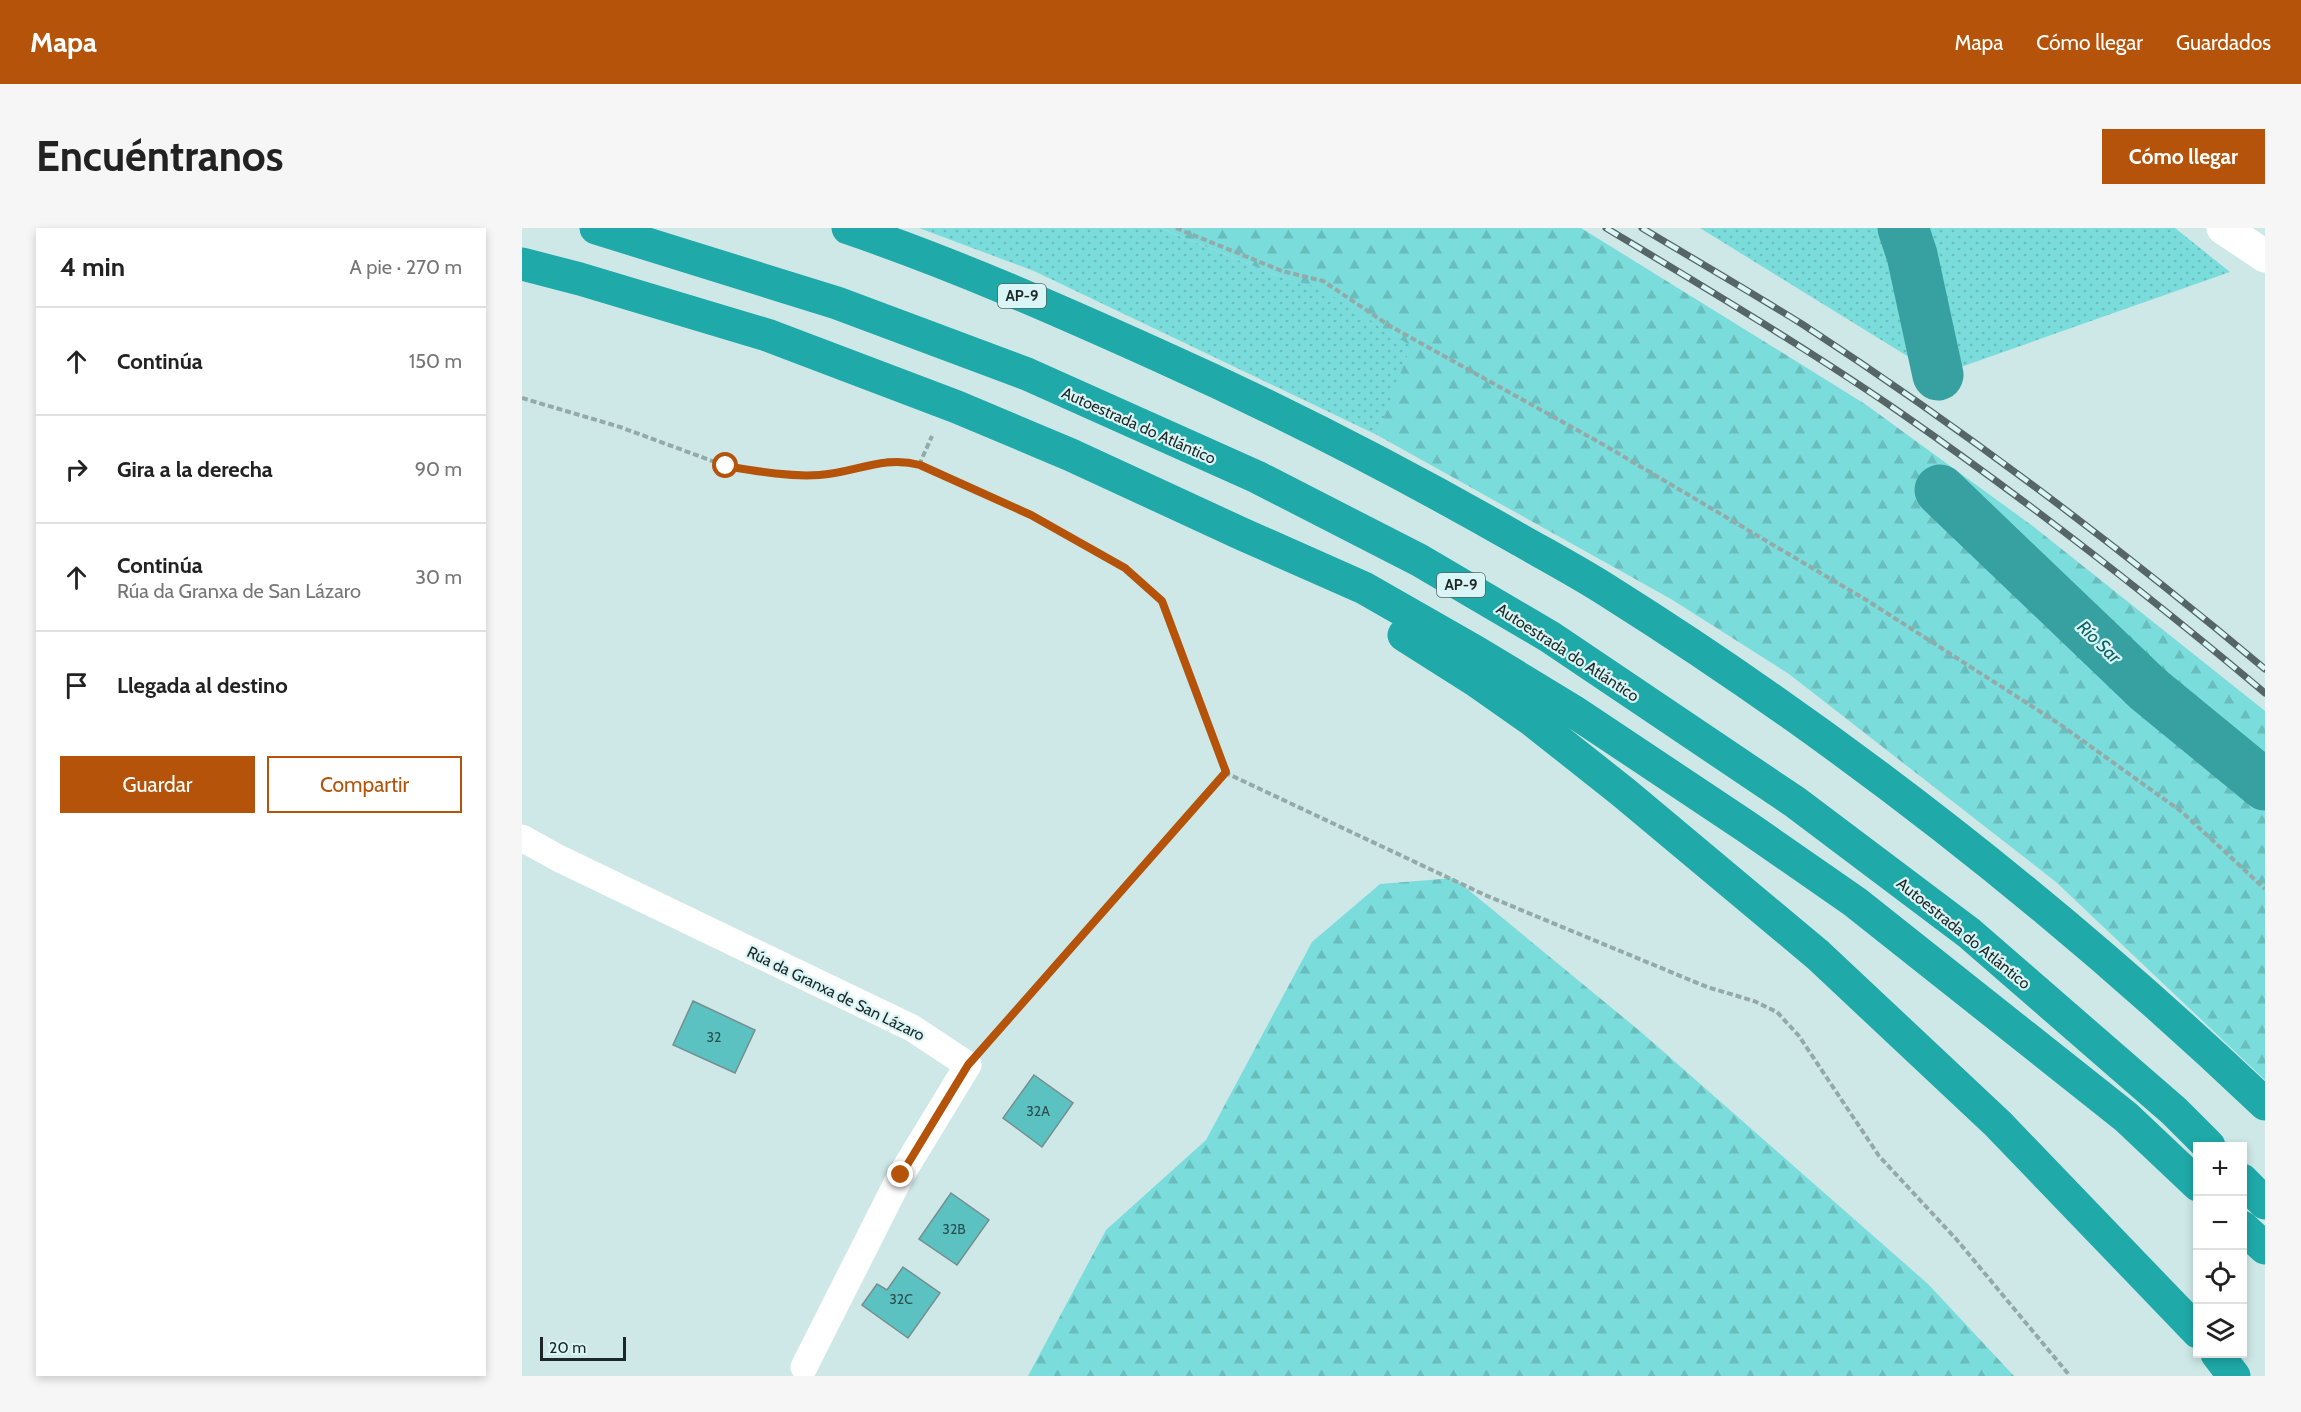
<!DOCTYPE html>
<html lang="es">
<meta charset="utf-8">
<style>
:root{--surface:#fff;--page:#f6f6f6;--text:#222;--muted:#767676;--line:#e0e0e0;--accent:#b45309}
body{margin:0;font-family:Cabin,sans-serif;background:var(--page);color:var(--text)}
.controls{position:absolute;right:18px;bottom:18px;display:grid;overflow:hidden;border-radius:0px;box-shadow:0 3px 9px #0003}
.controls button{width:54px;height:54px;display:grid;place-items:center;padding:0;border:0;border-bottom:2px solid var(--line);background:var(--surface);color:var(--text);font:30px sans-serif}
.scale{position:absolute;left:18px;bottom:15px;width:86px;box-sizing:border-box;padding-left:6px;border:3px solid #1d2727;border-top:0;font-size:16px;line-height:21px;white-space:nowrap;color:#1d2727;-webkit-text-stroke:4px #daf5f5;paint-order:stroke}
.stop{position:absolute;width:18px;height:18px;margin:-14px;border:4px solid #b45309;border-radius:50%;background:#fff}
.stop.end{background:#b45309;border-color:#fff;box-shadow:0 2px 6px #0008}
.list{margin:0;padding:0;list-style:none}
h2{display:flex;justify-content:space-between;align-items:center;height:78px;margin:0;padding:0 24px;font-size:26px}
h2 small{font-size:20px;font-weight:400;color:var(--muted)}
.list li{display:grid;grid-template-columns:39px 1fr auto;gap:18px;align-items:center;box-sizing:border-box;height:108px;padding:0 24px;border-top:2px solid var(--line)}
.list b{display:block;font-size:22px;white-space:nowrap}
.list p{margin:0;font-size:20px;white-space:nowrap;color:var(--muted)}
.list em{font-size:20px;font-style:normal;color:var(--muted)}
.actions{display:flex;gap:12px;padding:18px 24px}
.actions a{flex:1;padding:14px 0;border:2px solid var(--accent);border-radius:0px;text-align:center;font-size:21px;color:var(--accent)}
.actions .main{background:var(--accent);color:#fff}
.icon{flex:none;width:33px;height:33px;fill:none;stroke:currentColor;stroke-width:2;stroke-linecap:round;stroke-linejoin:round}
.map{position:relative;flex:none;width:1743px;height:1148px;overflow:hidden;border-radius:0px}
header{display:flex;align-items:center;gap:36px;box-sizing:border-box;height:84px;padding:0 30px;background:var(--accent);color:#fff}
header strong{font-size:28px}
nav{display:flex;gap:33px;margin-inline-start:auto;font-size:21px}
.intro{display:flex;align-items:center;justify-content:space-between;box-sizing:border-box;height:144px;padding:0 36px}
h1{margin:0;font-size:42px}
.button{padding:15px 27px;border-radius:0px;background:var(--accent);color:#fff;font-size:21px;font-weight:700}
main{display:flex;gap:36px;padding:0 36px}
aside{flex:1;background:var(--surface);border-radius:0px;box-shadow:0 3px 9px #0003}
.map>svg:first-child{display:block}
</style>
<header>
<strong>Mapa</strong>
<nav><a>Mapa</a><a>Cómo llegar</a><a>Guardados</a></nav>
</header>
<div class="intro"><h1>Encuéntranos</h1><a class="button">Cómo llegar</a></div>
<main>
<aside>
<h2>4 min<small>A pie · 270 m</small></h2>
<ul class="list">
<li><svg class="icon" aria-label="ahead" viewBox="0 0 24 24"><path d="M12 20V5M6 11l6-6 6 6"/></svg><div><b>Continúa</b></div><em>150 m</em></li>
<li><svg class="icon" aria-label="right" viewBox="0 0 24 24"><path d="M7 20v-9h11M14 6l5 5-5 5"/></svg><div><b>Gira a la derecha</b></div><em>90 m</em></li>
<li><svg class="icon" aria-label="ahead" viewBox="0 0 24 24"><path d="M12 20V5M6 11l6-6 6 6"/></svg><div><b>Continúa</b><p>Rúa da Granxa de San Lázaro</p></div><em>30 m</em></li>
<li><svg class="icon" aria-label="arrive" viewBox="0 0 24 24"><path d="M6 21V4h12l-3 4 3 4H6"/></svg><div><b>Llegada al destino</b></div></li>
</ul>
<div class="actions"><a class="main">Guardar</a><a>Compartir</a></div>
</aside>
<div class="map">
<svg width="1743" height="1148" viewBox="0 0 1743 1148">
<defs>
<pattern id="grass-dots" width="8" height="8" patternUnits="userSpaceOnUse" patternTransform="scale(1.5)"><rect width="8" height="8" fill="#7bdcdc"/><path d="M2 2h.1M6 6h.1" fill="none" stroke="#6abdbd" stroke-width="1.8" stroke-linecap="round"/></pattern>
<pattern id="forest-firs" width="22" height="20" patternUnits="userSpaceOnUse" patternTransform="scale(1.5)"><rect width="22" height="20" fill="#7bdcdc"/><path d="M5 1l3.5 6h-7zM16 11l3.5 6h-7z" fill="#6abdbd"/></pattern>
</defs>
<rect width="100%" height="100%" fill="#cde8e7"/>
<path fill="url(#grass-dots)" d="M397,0H638L756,48L798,59L890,118L855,207L512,43Z
M1178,0H1653L1708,44L1416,147Z"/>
<path fill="url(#forest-firs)" d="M638,0H1059L1343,176L1512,299L1743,483V852L1534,654L1267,446L1149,371L855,207L889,118L798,60L756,48Z
M932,650L1119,804L1406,1056L1492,1148H506L584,1002L684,912L790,714L858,656Z"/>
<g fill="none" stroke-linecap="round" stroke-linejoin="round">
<path stroke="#37a0a0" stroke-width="51" d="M1381,0L1390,27L1416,147
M1418,262L1626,461L1743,557"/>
</g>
<path fill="#5cc1c1" stroke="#758e8e" stroke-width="1.5" d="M171,773L233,802L213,845L151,817Z
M512,847L551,875L520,919L481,890Z
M429,965L467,992L435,1037L397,1011Z
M381,1039L418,1065L386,1110L340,1077L355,1056L365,1062Z"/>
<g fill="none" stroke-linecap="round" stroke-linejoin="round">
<path stroke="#94aaa9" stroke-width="4" stroke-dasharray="6 3" stroke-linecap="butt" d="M654,0L760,43L801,53L868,98L1082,217L1346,373L1539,497L1660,584L1743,661
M0,170L98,199L204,238L260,246L298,247L367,232L382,233L397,237L509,287L603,340L640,373L704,545L963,667L1185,759L1232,773L1255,784L1277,808L1357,928L1435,1012L1548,1148
M397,237L410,208
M465,816L704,545"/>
<path stroke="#fff" stroke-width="27" d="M0,610L36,630L390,800L446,837L379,947L282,1139"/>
<path stroke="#fff" stroke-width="33" d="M1701,0L1743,28"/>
<path stroke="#1fa9a9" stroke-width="33" d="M74,0L315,75L505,146L735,249L897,332L1028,409L1273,574L1447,705L1652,883L1687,918
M326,0C432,36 536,82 638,128C761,183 881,245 998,312C1028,329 1058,345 1086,363C1321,511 1541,684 1743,876
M0,36L58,51L245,107L435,179L549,227L720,306L842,360L954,424L1051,483L1225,599L1333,674L1604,889L1676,957
M882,407L953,452L1010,492L1101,564L1296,727L1476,896L1676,1104
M1720,952L1743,975
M1720,999L1743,1020
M1695,1126L1712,1148"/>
<g stroke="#566565" stroke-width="7">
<path id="rail" d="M1084,0C1182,59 1281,118 1376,183C1503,271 1625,366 1743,465
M1120,0C1173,32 1227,63 1280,96C1441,201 1595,317 1743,441"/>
</g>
<use href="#rail" stroke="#daf5f5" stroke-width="4.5" stroke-dasharray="14" stroke-linecap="butt"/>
</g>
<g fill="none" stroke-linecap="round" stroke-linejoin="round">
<path stroke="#b45309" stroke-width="8" d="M204,238C234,243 266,249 297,247C333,245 360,227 398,237L509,287L603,340L640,373L704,544L446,837L379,947"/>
</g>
<g text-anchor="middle" stroke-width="4.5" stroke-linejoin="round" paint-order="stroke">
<g font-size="14" fill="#2d4e4e">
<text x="192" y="814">32</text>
<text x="516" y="888">32A</text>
<text x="432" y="1006">32B</text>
<text x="379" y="1076">32C</text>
</g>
<g fill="#daf5f5" stroke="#566565" stroke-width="1.5">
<rect x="476" y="56" width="48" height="24" rx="4.5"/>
<rect x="915" y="345" width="48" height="24" rx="4.5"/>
</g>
<g font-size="15" font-weight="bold" fill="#1d2727">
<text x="500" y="73">AP-9</text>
<text x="939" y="362">AP-9</text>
</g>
<g font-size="16" fill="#1d2727" stroke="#daf5f5">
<text transform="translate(617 197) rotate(24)" y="6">Autoestrada do Atlántico</text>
<text transform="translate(1046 424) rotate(33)" y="6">Autoestrada do Atlántico</text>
<text transform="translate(1442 705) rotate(39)" y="6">Autoestrada do Atlántico</text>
<text transform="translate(314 765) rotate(26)" y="6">Rúa da Granxa de San Lázaro</text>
</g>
<g font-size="18" font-style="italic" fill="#0b6363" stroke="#daf5f5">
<text transform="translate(1577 414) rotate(44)" y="6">Río Sar</text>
</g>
</g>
</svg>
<div class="controls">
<button>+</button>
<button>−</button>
<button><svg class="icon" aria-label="locate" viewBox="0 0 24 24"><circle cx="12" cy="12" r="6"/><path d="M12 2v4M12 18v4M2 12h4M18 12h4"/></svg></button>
<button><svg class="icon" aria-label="layers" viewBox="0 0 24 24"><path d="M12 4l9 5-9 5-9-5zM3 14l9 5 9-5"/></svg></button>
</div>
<div class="scale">20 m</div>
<div class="stop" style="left:204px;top:238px"></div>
<div class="stop end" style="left:379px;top:947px"></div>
</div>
</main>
